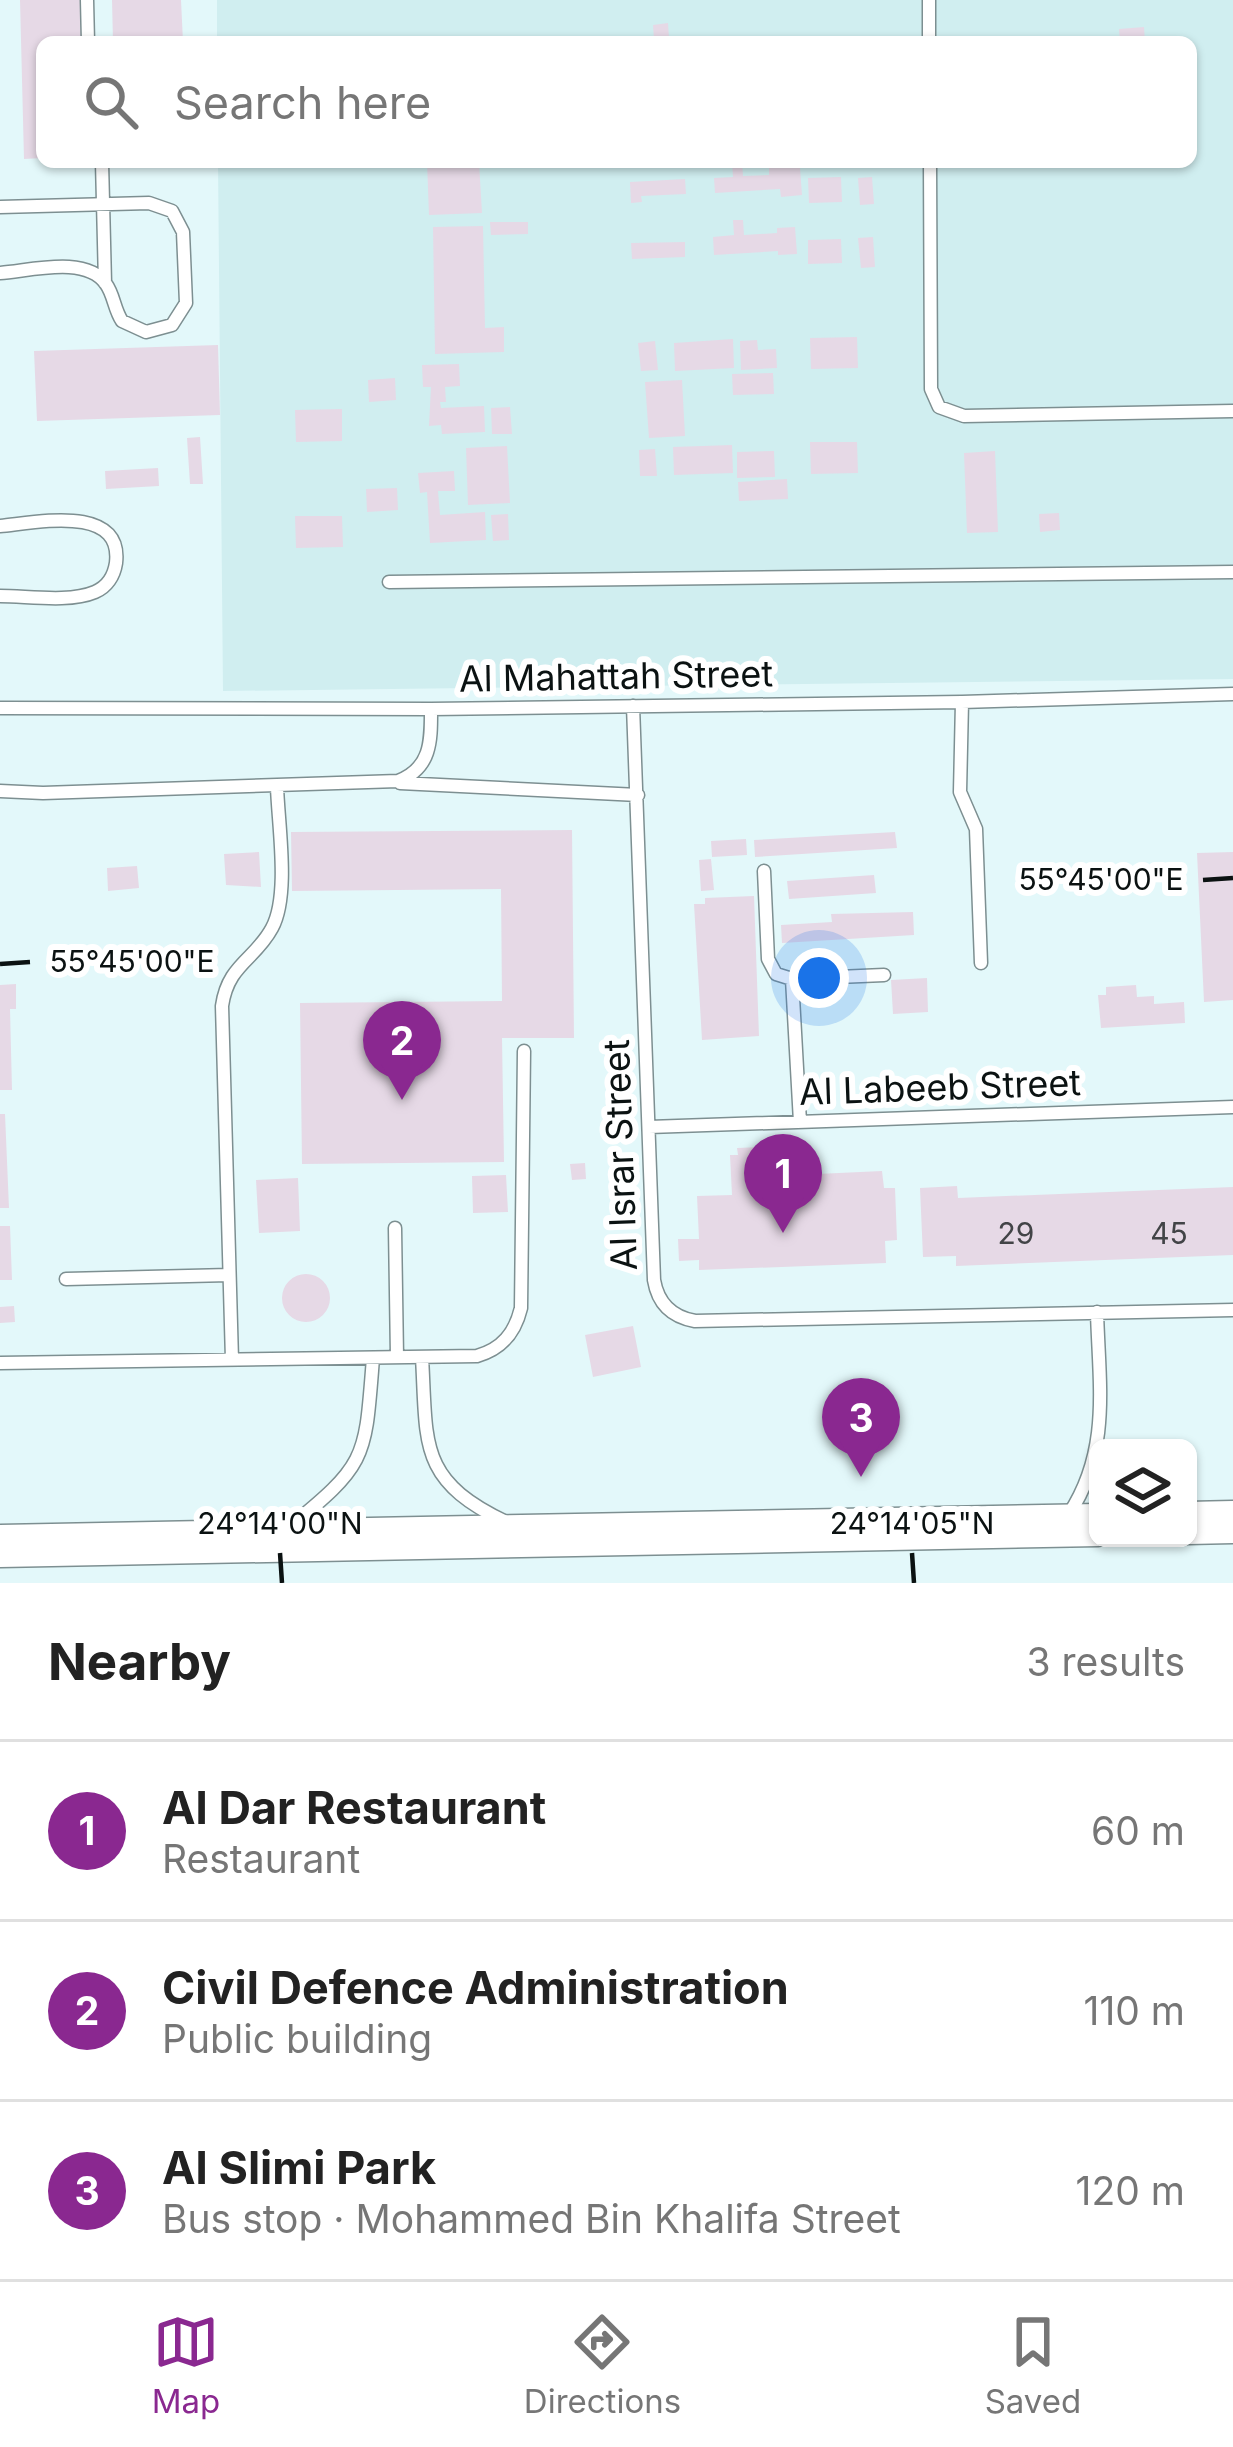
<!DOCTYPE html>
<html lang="en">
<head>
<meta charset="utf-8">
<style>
	body { margin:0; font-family:Inter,sans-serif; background:#f2f2f2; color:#222 }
	.controls { position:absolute; right:36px; bottom:36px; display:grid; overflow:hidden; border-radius:18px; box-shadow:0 3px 9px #0004 }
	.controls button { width:108px; height:108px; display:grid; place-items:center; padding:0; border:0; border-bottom:3px solid #e0e0e0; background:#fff; color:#222; font:60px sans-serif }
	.you { position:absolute; left:819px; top:978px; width:42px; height:42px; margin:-30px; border:9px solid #fff; border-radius:50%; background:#1a73e8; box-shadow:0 0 0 18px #1a73e833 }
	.badge { display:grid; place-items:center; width:78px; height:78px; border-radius:50%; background:#8a2890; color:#fff; font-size:39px; font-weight:700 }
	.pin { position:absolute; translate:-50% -99px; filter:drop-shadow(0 3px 6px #0008) }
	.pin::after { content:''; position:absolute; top:63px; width:42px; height:36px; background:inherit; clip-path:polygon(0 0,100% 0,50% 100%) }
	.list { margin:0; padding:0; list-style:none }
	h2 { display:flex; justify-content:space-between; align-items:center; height:156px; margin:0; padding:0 48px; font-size:51px }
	h2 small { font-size:39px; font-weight:400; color:#767676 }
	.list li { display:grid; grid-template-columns:78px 1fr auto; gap:36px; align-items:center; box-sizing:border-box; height:180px; padding:0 48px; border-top:3px solid #e0e0e0 }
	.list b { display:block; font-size:45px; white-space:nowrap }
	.list p { margin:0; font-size:39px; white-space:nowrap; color:#767676 }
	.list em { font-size:39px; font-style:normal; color:#767676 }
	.icon { flex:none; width:66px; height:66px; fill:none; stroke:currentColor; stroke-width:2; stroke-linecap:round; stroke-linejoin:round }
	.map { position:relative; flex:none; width:1233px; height:1583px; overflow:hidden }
	.search { position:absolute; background:#fff; box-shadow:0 3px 9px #0004; left:36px; right:36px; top:36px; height:132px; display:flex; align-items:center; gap:30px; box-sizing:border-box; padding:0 42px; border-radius:18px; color:#767676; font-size:45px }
	.sheet { height:696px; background:#fff }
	nav { display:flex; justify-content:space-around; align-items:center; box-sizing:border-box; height:168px; border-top:3px solid #e0e0e0; background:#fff; font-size:33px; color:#767676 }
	nav a { display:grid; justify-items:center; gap:6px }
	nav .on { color:#8a2890 }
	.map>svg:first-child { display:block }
	.built { fill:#d0eef0 }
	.building { fill:#e6d9e6 }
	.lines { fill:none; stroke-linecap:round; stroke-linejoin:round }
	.service-casing { stroke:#7d8f91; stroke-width:15 }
	.trunk-casing { stroke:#7d8f91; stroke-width:45 }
	.service { stroke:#fff; stroke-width:12 }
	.trunk { stroke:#fff; stroke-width:42 }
	.ticks { fill:none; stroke:#0b1212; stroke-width:4.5 }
	.labels { text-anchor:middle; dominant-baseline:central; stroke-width:12; stroke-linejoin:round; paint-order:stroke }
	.number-label { font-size:30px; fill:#424447 }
	.street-label { font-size:36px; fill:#0b1212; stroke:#fff }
	.ticks-label { font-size:30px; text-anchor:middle; fill:#0b1212; stroke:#fff; stroke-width:12; stroke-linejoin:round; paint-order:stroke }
</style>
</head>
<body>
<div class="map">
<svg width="1233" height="1583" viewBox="0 0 1233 1583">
	<rect width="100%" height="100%" fill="#e3f8fa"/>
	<path class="built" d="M217,0H1233V679L223,691L218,162H1191V42H217Z"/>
	<path class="building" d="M20,0H85L86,42H42V158L24,159Z
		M112,0H181L183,42H113Z
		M668,23L669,38L654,40L653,25Z
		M1144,27L1145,42H1120L1119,29Z
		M427,162H479L482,213L429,215Z
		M732,162H742L743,176L769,175V162H794L795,168H800L802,195L781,197L780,189L715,193L714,178L733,177Z
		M841,177L842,202L809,203L808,178Z
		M872,177L874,204L860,205L858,178Z
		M685,179L686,194L641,196L642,202L631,203L630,182Z
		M733,220H743L744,235L777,233V228L795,227L797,254L778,255V251L714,255L713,237L734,235Z
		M490,222H528V234L491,235Z
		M483,226L485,328L504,327V352L435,354L433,227Z
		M873,237L875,267L861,268L858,238Z
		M841,239L842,263L808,264V240Z
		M685,242V257L632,259L631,243Z
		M857,337L858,368L811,369L810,338Z
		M733,339L734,368L675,371L674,343Z
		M757,340L758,350L776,349L777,368L741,370L740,341Z
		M655,341L658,370L641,371L638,343Z
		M218,345L220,415L37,421L34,351Z
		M459,364L460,386L445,387L446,402H440L441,408L484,406L485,432L442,434L441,425L429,426L431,387H423L422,365Z
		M773,373L774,394L733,395L732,374Z
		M395,378L396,400L369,402L368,380Z
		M682,380L685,436L649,438L645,382Z
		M510,407L512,434H492L491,408Z
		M342,409V441L296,442L295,410Z
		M200,437L203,484H190L187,438Z
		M810,442H857L858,473L811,474Z
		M732,445L733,473L674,475L673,447Z
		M507,446L510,503L468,505L466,448Z
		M655,449L657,476H640L639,450Z
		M774,451L775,477L737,478V452Z
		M995,451L998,532L967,533L964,453Z
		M158,468L159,486L106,489L105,471Z
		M454,471L455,491H438L440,515L485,512L486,540L430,543L427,492L420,493L418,473Z
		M787,479L788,499L739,501L738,482Z
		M397,488L398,510L367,512L366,489Z
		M1059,513L1060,530L1040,532L1039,514Z
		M508,514L509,540L493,541L491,515Z
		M295,516H342L343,547L296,548Z
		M572,830L574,1038H502L504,1162L302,1164L300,1003L502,1001L501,889L292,891L291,832Z
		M895,832L897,848L755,857L754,840Z
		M746,839L747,855L712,857L711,841Z
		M259,852L261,887L226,885L224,854Z
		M1233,852V1000L1204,1002L1197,853Z
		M711,859L714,890L701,891L699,860Z
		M137,866L139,888L108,891L107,868Z
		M874,875L876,893L789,899L787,881Z
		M754,896L759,1036L702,1040L694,904H705V898Z
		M913,912L914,935L782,943L781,925L832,922L831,914Z
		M927,978L928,1012L893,1014L891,980Z
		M16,984V1009H10L12,1090H0V985Z
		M1136,985L1137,997L1154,996V1004L1184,1002L1185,1023L1101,1028L1098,995H1106V987Z
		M0,1114H5L9,1208H0Z
		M761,1147L762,1153H773L774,1176L882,1171L884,1188H895L897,1240L885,1241L886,1263L699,1270V1260L679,1261L678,1239H699L697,1196L732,1195L730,1155H738L737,1148Z
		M585,1163L586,1179L572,1180L570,1164Z
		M506,1175L508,1212L473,1213L472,1176Z
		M298,1178L300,1231L259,1233L256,1180Z
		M957,1186L958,1198L1233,1187V1255L956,1266V1256L923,1257L920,1188Z
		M0,1226H10L12,1280H0Z
		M282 1298a24 24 0 1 1 48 0a24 24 0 1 1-48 0Z
		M14,1306L15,1322L0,1323V1307Z
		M633,1326L641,1367L593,1377L585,1335Z"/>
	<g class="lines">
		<defs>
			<path id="service" d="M87,0L88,42
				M929,0V42
				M102,162L105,283
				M930,162L931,389L939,407L964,416L1233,411
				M0,207L149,203L172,211L183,232L186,303L172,325L146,332L122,321C114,309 114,295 106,284C86,255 30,271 0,273
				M0,526C34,523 123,503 116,563C114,576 107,587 95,592C69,603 28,596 0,596
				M389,582L1233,572
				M962,702L960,792L976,829L981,963
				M633,706L654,1280C658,1304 672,1317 695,1321L1233,1310
				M0,708L431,709L962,702L1233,694
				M400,783L638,795
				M0,791L43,793L398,781C432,768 431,740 431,709
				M764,871L768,959L776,974L792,979L884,975
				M792,979L800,1122
				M649,1127L1233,1107
				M395,1228L397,1357
				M66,1279L229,1275
				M422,1357C427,1445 418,1480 506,1522
				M232,1360L222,1006C228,964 255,960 272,928C290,895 278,824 277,786
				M0,1363L477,1356C502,1349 515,1333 521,1308L524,1051
				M1069,1514C1111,1450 1099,1385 1097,1312
				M288,1528C368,1463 365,1459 373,1358"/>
			<path id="trunk" d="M1188,1523L1233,1522
				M0,1546L1098,1525"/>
		</defs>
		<use href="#service" class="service-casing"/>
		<use href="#trunk" class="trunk-casing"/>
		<use href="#service" class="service"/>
		<use href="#trunk" class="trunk"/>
	</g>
	<path class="ticks" d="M1203,880L1233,878M0,964L30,962M280,1553L282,1583M912,1553L914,1583"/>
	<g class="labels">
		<g class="number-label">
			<text x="1016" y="1233">29</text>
			<text x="1169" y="1233">45</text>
		</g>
		<g class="street-label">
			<text transform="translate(616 676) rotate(-1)">Al Mahattah Street</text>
			<text transform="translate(940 1087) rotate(-2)">Al Labeeb Street</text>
			<text transform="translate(620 1155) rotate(-92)">Al Israr Street</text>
		</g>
	</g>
	<g class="ticks-label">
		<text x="1101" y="890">55°45'00"E</text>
		<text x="132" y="972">55°45'00"E</text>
		<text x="280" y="1534">24°14'00"N</text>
		<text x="912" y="1534">24°14'05"N</text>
	</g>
</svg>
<div class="controls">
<button><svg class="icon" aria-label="layers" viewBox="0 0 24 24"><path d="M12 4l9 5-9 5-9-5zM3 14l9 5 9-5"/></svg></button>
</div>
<div class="you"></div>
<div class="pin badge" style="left:783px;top:1233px">1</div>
<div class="pin badge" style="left:402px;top:1100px">2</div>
<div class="pin badge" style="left:861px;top:1477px">3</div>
<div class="search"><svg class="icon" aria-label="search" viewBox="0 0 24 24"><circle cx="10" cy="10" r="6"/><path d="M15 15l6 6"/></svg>Search here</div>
</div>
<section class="sheet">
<h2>Nearby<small>3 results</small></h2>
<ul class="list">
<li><span class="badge">1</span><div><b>Al Dar Restaurant</b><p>Restaurant</p></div><em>60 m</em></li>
<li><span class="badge">2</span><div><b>Civil Defence Administration</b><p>Public building</p></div><em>110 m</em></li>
<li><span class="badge">3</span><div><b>Al Slimi Park</b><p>Bus stop · Mohammed Bin Khalifa Street</p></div><em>120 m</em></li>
</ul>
</section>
<nav>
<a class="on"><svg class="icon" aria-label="map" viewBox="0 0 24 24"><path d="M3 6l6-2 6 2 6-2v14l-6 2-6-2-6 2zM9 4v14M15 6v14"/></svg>Map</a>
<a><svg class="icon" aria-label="directions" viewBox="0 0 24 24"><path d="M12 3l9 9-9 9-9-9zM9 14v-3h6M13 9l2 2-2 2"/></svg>Directions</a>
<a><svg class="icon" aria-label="saved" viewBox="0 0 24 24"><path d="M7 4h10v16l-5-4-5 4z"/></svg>Saved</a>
</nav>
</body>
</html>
